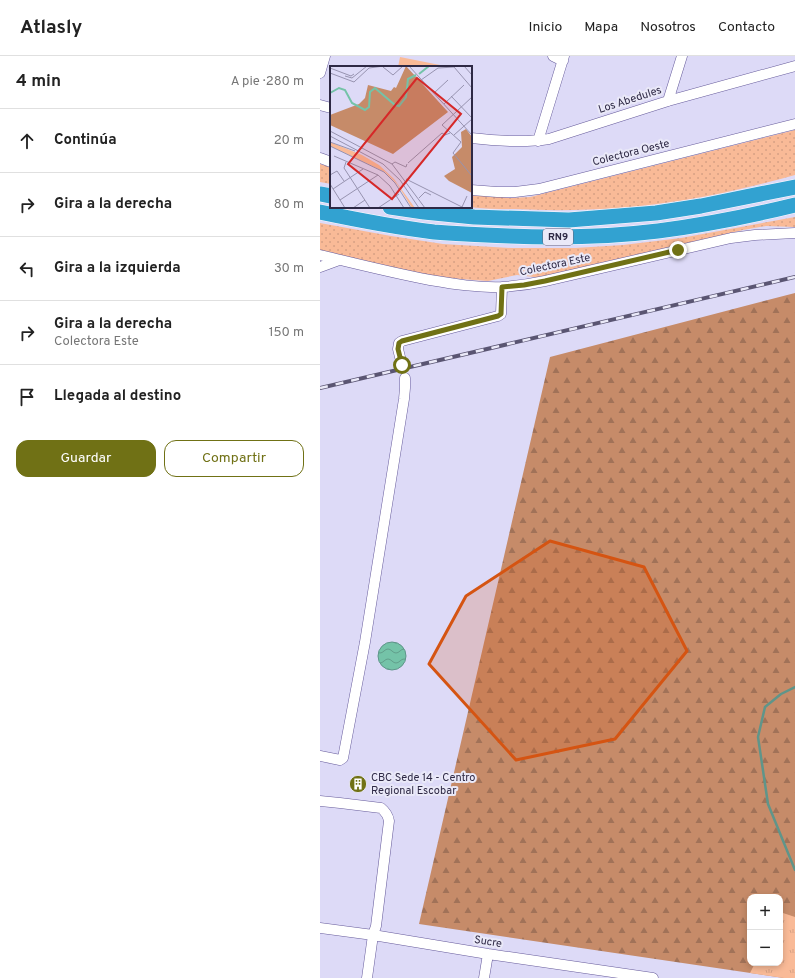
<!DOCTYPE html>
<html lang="es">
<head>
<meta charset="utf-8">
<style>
	body { margin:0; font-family:Overpass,sans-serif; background:#f6f6f6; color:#222 }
	.controls { position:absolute; right:12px; bottom:12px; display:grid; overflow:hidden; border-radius:8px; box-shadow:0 2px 6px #0003 }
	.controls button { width:36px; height:36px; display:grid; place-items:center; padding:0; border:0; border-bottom:1px solid #e0e0e0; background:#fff; color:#222; font:20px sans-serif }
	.stop { position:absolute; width:12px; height:12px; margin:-9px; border:3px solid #707115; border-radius:50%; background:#fff }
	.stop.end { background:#707115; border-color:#fff; box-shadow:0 1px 4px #0008 }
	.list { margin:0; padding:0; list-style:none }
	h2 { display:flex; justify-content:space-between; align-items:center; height:52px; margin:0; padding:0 16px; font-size:17px }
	h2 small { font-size:13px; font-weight:400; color:#767676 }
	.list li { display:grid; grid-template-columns:26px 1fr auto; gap:12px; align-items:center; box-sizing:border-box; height:64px; padding:0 16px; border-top:1px solid #e0e0e0 }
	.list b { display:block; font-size:15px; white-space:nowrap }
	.list p { margin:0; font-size:13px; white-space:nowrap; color:#767676 }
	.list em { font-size:13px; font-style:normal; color:#767676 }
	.actions { display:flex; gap:8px; padding:12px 16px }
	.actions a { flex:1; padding:9px 0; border:1px solid #707115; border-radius:12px; text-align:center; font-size:14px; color:#707115 }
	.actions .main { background:#707115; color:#fff }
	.icon { flex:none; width:22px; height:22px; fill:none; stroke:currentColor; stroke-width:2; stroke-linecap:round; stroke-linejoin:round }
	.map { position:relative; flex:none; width:475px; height:922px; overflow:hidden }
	header { display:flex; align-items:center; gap:24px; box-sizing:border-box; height:56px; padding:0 20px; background:#fff; border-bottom:1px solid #e0e0e0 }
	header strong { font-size:19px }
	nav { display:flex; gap:22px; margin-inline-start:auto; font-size:14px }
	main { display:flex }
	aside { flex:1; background:#fff }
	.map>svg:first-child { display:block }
	.grass { fill:url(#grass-dots) }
	.forest { fill:url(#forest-firs); fill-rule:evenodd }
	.park { fill:url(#park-tufts) }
	.pitch { fill:#f9ba97 }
	.water { fill:url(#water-waves); stroke:#5f958a }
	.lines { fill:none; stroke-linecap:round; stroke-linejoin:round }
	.stream { stroke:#5f958a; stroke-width:2.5 }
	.minor-casing { stroke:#665b9b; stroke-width:11 }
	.highway-casing { stroke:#fff; stroke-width:16 }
	.minor { stroke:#fff; stroke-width:10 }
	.highway { stroke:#32a2d1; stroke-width:15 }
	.rail-casing { stroke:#5a5572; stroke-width:4 }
	.rail { stroke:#eae9f8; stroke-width:2.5; stroke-dasharray:8; stroke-linecap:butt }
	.route { stroke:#707115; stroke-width:5 }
	.marked { fill:#d55412; fill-opacity:0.2; stroke:#d55412; stroke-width:3; stroke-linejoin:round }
	.labels { text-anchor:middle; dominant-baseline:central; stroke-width:4; stroke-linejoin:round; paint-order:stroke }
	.shield { fill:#eae9f8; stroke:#66637b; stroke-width:1 }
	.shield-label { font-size:10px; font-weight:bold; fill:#2e2945 }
	.street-label { font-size:11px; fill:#2e2945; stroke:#eae9f8 }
	.poi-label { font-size:11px; fill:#2e2945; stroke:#eae9f8; text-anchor:start }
	.inset-river { fill:none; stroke:#74c3a8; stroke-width:2 }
	.inset-road { fill:none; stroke:#9793b0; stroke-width:1 }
	.view { fill:#d62828; fill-opacity:0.15; stroke:#d62828; stroke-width:2 }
	.inset-edge { fill:none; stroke:#2e2945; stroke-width:2 }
</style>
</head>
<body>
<header>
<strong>Atlasly</strong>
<nav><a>Inicio</a><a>Mapa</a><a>Nosotros</a><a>Contacto</a></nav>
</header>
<main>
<aside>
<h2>4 min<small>A pie · 280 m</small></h2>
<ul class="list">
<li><svg class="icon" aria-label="ahead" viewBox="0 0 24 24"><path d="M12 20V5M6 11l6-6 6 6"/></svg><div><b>Continúa</b></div><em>20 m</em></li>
<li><svg class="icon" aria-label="right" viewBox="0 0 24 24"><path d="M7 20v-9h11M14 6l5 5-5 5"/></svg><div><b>Gira a la derecha</b></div><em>80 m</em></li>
<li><svg class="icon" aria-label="left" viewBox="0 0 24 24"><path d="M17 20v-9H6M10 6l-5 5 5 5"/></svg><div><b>Gira a la izquierda</b></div><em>30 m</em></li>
<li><svg class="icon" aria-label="right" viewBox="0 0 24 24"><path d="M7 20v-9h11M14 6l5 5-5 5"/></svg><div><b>Gira a la derecha</b><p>Colectora Este</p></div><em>150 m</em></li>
<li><svg class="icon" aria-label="arrive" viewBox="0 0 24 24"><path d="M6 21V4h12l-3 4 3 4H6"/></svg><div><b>Llegada al destino</b></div></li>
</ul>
<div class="actions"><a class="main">Guardar</a><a>Compartir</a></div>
</aside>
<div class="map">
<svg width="475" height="922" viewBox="0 0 475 922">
	<defs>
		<pattern id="grass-dots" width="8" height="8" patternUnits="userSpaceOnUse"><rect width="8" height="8" fill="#f9ba97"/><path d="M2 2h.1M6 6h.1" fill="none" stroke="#d6a084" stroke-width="1.8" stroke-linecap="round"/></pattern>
		<pattern id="forest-firs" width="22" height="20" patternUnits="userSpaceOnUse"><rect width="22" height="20" fill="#c68b69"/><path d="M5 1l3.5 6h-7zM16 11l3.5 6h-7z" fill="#a17258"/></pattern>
		<pattern id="park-tufts" width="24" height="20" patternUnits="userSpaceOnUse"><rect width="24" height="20" fill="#f9ba97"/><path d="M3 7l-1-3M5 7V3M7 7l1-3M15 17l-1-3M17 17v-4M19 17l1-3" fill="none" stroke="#d6a084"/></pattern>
		<pattern id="water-waves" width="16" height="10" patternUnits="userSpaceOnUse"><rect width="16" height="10" fill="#74c3a8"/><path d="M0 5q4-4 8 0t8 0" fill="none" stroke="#609e8b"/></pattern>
	</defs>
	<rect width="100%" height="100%" fill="#dddaf7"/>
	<path class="grass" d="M475,74V119C439,129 402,138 365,144C309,153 251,156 195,153C179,153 164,153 149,151H151V138L189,142L210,141Z
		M0,108L11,111V128L0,126Z
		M475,161V171L446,170L423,174L223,222L197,219L168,225L153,224L117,221L91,217L0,194V167L71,180L123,188L191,192H255L303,189L361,182Z"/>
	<path class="forest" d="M475,237V922H464L99,868L230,301ZM430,841H460V907H430Z"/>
	<path class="park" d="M463,857L475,861V922H464L430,917L435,907H460V862Z"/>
	<path class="pitch" d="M80,1L125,10V11H78Z"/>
	<path class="water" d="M58 600a14 14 0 1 1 28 0a14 14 0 1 1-28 0Z"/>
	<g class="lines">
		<path class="stream" d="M475,631L461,638L445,651L438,681L448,748L475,814"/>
		<defs>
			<path id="minor" d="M233,0L243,5
				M0,17L5,0
				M348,45L362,0
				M0,49L11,52
				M151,82C177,85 203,87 229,83L348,45L475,10
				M218,85L244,0
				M0,102L11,106
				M151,134L177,136H195L219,133L475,68
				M0,199C37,208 73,217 110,224C134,228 158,232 183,231C197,230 211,228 225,225L411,182L435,179L475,177
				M0,211L19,204
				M82,309L78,293L79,287L82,285L178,260L181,258L182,231
				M0,700L20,704L23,702L45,586L84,343L85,332V322
				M0,745L20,747L61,752C66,756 68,759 69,765L56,870L53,879L47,922
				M0,872L53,879L168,898L333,922
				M164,922L168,898"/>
			<path id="highway" d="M0,138L11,140
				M70,151L104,156L154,161L249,164L336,157L381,150L475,131
				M0,156C38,164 75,171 114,176C139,178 164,179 189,180C239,182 289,181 338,175C384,169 430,160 475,149"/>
		</defs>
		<use href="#minor" class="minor-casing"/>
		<use href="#highway" class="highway-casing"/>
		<use href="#minor" class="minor"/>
		<use href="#highway" class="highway"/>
		<defs>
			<path id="rail" d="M0,332L475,221"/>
		</defs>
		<use href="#rail" class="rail-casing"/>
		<use href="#rail" class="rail"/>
	</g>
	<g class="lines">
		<path class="route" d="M82,309L78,293L79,287L82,285L178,260L181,258L182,231L204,229L225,225L358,194"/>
	</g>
	<path class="marked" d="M230,485L324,511L367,595L295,683L196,704L109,608L146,540Z"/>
	<defs>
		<symbol id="building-disc" viewBox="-11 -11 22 22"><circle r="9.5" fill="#707115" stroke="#eae9f8"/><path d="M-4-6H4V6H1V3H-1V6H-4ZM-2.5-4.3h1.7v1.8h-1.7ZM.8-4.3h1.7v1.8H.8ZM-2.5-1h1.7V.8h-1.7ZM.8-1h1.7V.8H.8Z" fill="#fff"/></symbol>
	</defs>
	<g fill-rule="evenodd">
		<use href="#building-disc" x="28" y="718" width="20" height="20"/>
	</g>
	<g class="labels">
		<rect class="shield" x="223" y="173" width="30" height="16" rx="3"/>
		<g class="shield-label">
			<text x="238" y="181">RN9</text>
		</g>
		<g class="street-label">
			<text transform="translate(310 44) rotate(-18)">Los Abedules</text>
			<text transform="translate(311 97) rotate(-14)">Colectora Oeste</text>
			<text transform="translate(235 209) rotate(-12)">Colectora Este</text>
			<text transform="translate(168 886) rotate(9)">Sucre</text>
		</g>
		<g class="poi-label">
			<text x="51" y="722">CBC Sede 14 - Centro<tspan x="51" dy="13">Regional Escobar</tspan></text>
		</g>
	</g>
	<g transform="translate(10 10)">
		<rect width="142" height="142" fill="#dddaf7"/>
		<path d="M0,76L32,89L49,99L64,113L85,142H82L67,118L55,106L0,80Z" fill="#f9ba97"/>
		<path d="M76,0L118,46L63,88L0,59V49L29,38L35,32L38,19L61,25L64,21L66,22ZM136,63L142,71V127L119,115L114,110L125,103L122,91L132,81L131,66Z" fill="#c68b69"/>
		<path class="inset-river" d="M89,8L99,0M0,27L9,22L15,24L22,37L35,44L39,41L40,26L45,22L65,39L69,40L76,31L78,13L86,9"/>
		<path class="inset-road" d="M79,0L142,69M134,0L142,9M53,1L63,9L73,0M124,1L142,22M0,2L21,10L24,8M0,7L24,16L39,2L54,0M15,10L22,12L37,0M91,14L108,2L124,1M104,27L118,14M121,30L142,52M142,31L112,59L131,76L123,87L142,110M114,38L134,19M0,65L62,98L95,142M124,69L142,53M0,70L53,98L70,114L89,142M0,76L25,85M0,80L54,106L65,117L81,142M4,90L48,109L60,120L74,142M16,96L14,102L40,142M78,97L112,67L115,69L120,67M62,98L65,96L76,101L77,98M0,109L7,105L14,115M76,113L134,142M0,118L15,142M3,123L33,103M89,132L95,126L101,129M10,134L48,109M132,141L137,130M23,142L35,134M48,142L69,128"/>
		<path class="view" d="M87,12L131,48L62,133L18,98Z"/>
		<rect width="142" height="142" class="inset-edge"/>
	</g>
</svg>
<div class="controls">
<button>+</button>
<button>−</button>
</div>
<div class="stop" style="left:82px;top:309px"></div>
<div class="stop end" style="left:358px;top:194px"></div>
</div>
</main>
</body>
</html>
